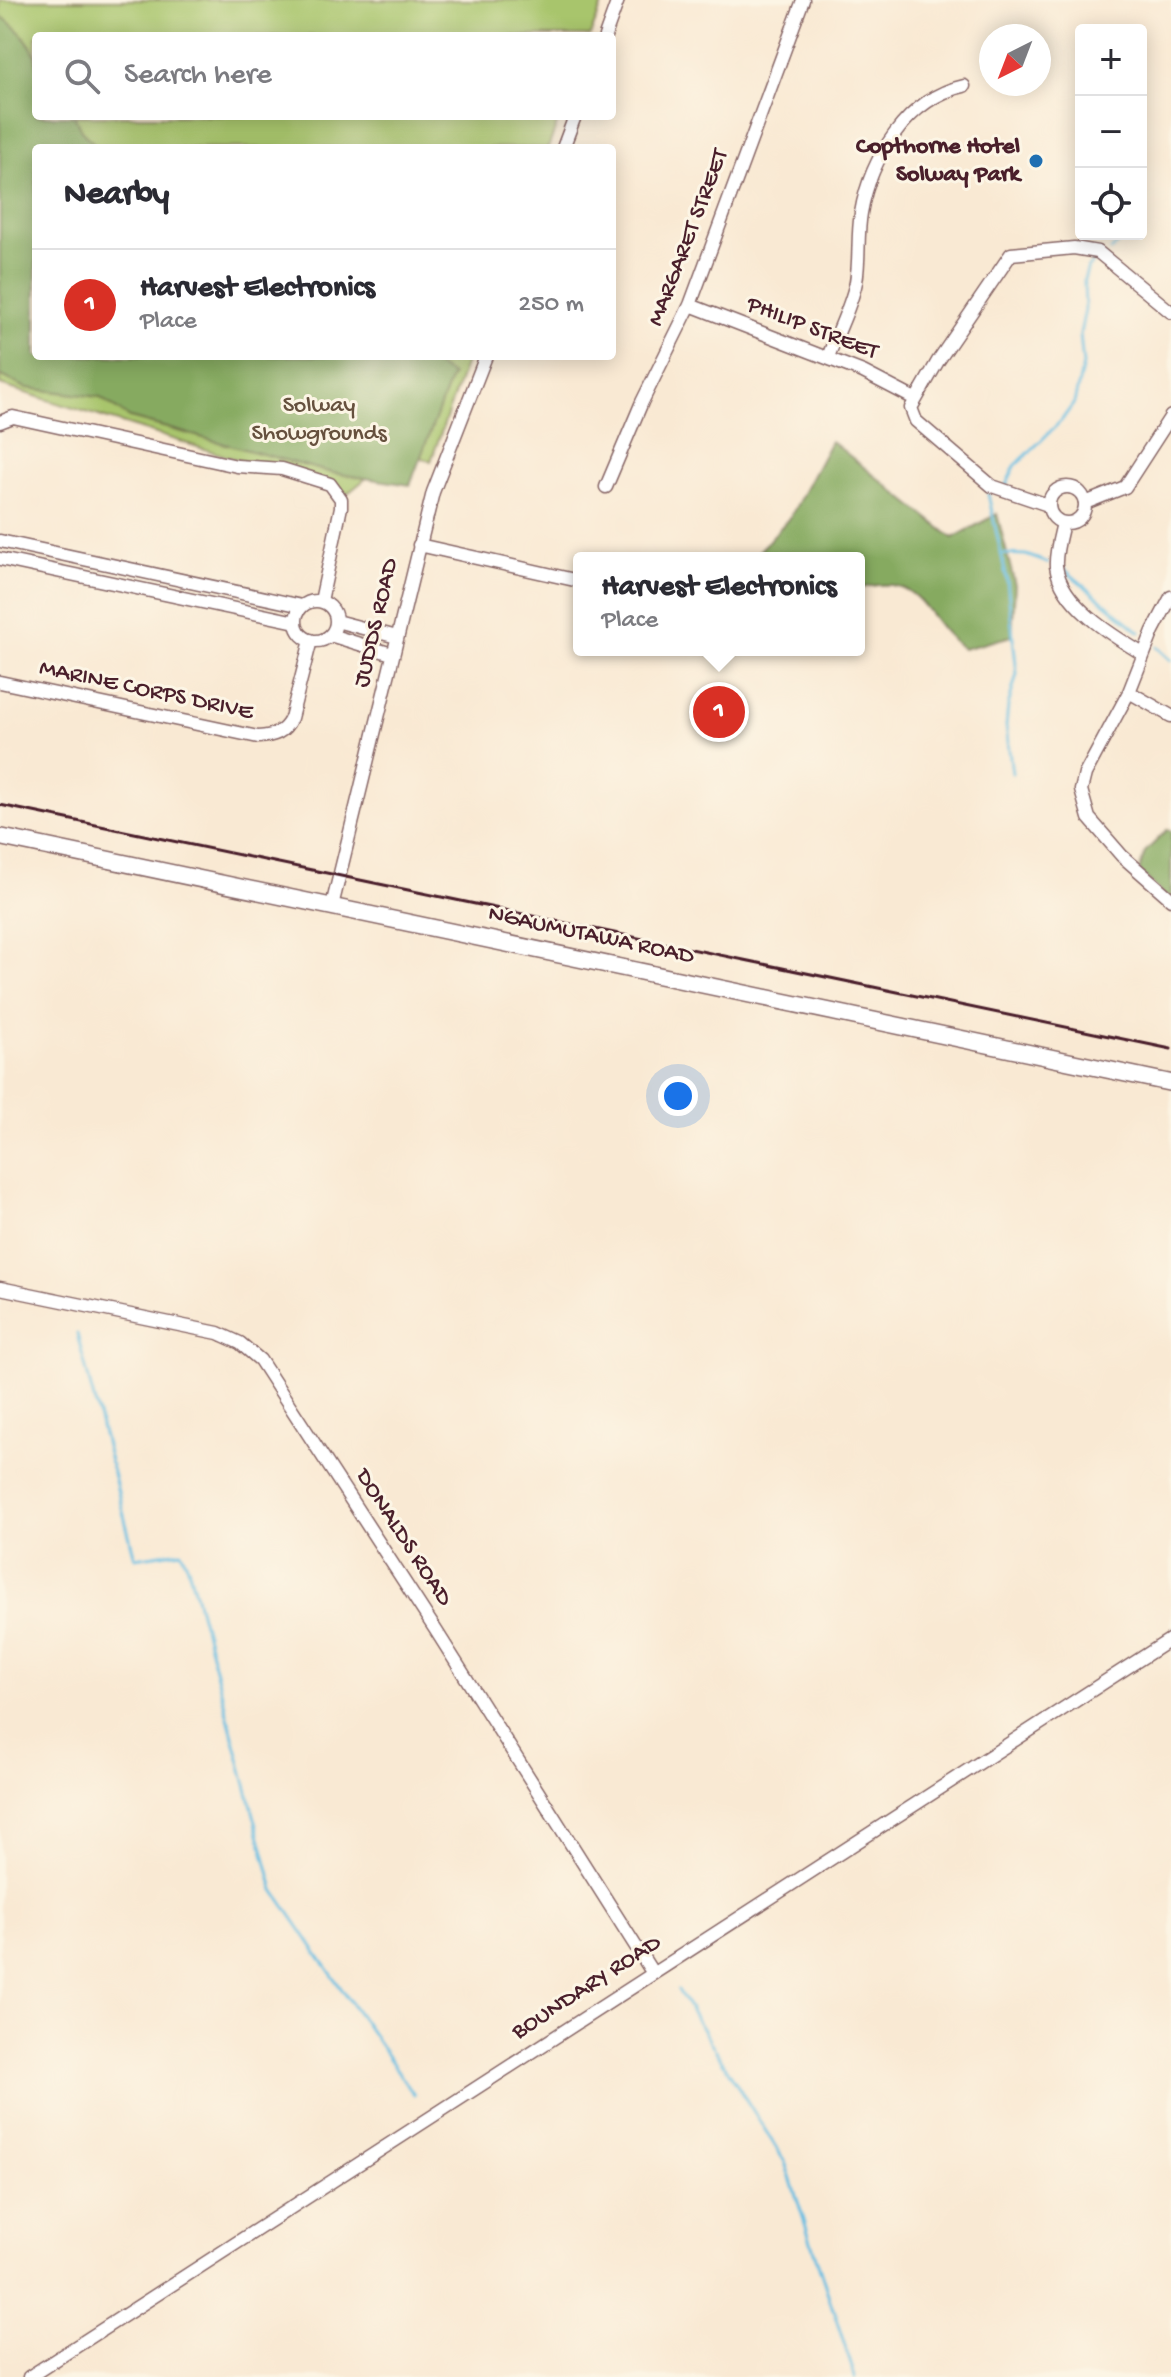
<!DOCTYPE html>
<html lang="en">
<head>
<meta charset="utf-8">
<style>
	body { margin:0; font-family:"Gochi Hand",sans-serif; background:#f2f2f3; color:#2b2b33 }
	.controls { position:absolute; right:24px; top:24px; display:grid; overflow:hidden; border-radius:8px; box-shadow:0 4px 20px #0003 }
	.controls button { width:72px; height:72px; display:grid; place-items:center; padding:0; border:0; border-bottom:2px solid #e1e1e2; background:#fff; color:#2b2b33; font:40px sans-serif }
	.compass { position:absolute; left:979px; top:24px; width:72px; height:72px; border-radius:50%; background:#fff; box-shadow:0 4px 20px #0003; rotate:222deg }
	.you { position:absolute; left:678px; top:1096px; width:28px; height:28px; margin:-20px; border:6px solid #fff; border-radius:50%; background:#1a73e8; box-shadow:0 0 0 12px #1a73e833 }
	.badge { display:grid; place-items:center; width:52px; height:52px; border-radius:50%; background:#d93025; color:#fff; font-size:26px; font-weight:700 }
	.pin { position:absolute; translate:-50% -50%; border:4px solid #fff; box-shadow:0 2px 8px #0006 }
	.popup { position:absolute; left:573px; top:552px; width:292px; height:104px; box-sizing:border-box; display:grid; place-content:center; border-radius:8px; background:#fff; filter:drop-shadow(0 2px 6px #0005); font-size:26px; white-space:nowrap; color:#7c7c81 }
	.popup b { font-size:30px; color:#2b2b33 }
	.popup::after { content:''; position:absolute; left:50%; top:100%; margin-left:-16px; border:16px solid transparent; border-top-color:#fff }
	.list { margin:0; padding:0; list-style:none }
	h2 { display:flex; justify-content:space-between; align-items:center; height:104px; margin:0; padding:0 32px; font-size:34px }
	h2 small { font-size:26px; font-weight:400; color:#7c7c81 }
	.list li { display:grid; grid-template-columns:52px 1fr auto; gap:24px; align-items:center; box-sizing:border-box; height:112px; padding:0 32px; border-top:2px solid #e1e1e2 }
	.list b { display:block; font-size:30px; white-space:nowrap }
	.list p { margin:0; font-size:26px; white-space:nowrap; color:#7c7c81 }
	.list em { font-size:26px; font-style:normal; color:#7c7c81 }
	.icon { flex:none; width:44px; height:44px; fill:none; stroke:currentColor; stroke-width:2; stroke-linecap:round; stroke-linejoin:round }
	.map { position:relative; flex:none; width:1171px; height:2377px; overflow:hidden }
	.search { position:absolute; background:#fff; box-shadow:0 4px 20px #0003; left:32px; top:32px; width:584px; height:88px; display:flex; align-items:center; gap:20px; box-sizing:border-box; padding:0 28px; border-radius:8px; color:#7c7c81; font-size:30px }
	.panel { position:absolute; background:#fff; box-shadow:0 4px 20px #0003; left:32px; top:144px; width:584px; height:216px; border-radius:8px }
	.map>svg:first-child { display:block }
	.green { fill:#a8c56c; stroke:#79724c; stroke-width:2 }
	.forest { fill:#86aa60; stroke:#686446; stroke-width:2 }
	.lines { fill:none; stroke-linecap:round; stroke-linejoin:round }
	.stream { stroke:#65bde2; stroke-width:3 }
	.minor-casing { stroke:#876666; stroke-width:15 }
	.major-casing { stroke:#876666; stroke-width:19 }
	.minor { stroke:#fff; stroke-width:12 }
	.major { stroke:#fff; stroke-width:16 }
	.rail { stroke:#4a1f2b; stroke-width:3 }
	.poi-dot { fill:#1f6fb2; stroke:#fcf5e5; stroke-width:3 }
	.labels { text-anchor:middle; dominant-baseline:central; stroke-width:6; stroke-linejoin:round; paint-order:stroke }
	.poi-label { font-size:24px; font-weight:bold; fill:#4a1f2b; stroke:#fcf5e5; text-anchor:end }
	.street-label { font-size:24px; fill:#4a1f2b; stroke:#fcf5e5 }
	.park-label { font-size:24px; fill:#66513e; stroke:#fcf5e5 }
</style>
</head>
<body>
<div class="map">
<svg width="1171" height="2377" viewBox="0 0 1171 2377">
	<rect width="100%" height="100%" fill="#fcf5e5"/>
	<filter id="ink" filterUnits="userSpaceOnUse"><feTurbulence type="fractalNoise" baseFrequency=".0125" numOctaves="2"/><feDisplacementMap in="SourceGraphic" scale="16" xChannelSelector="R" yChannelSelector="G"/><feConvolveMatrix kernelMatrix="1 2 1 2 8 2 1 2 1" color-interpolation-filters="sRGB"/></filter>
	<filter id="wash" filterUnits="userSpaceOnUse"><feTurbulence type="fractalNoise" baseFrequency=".006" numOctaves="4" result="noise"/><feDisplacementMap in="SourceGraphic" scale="32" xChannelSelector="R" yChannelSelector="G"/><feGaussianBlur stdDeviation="1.8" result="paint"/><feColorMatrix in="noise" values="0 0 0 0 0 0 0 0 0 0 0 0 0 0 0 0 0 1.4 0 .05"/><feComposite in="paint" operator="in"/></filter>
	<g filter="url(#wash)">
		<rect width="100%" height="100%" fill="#f9e9d3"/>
		<path class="green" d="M0,0H604L590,36H36V116H560L548,148H36V356H468L431,461L380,444L369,476L347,494L0,385Z"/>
		<path class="forest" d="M0,15C47,51 36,61 36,116H74L83,133L99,148H36V356H419L452,375L410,485L332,473L130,418L99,397L26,388L0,375Z
			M831,441L953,538L997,514L1015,585L1012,636L963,649C922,619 923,570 859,589V558H753L791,516Z
			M1168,829L1171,831V902L1139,871L1145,852Z"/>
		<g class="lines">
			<path class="stream" d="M1111,251L1125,234
				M1006,485L1015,466L1061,421L1074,403L1083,365L1080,334L1085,309L1084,280L1088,267L1097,259
				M988,494L1007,580L1017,674L1008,706L1006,726L1012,773
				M1001,554L1026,555L1048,563
				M1064,569L1140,632
				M1157,647L1171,660
				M77,1334L135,1558L181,1551L188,1567L274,1890L414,2095
				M678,1990L785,2162L855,2377"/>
		</g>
	</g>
	<g filter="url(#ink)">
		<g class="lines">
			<defs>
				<path id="minor" d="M605,36L618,0
					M563,148L575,116
					M690,305L863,372L915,399
					M828,357C837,333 851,307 856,282C860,259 857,236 861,213C870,160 907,98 964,86
					M0,422L13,417L237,466L282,469L330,484L341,499V507L321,601
					M1049 505a18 18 0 1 1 36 0a18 18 0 1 1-36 0Z
					M606,487L642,402L690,305L803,0
					M1085,503L1125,487L1171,416
					M1048,505L992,486L916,421L911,408L938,361L1011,254L1074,248L1098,252L1171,312
					M1063,523C1060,536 1055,553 1056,566C1061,605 1113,636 1143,654
					M0,541L302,606
					M419,545L579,581
					M0,559L296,622
					M1171,597L1153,631L1129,692L1085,774L1081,790L1089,818L1122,856L1171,899
					M296 621a20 20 0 1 1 40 0a20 20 0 1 1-40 0Z
					M336,621L397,637
					M330,635L392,654
					M0,682L258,737C274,736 284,733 291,718L311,640
					M1129,692L1171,716
					M332,906L433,492L486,356
					M0,1288L218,1333L240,1343L260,1360L435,1629L652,1972
					M29,2377L1171,1639"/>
				<path id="major" d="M0,837L1171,1083"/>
			</defs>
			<use href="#minor" class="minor-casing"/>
			<use href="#major" class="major-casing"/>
			<use href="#minor" class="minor"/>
			<use href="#major" class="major"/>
			<path class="rail" d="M0,805L1171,1049"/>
		</g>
	</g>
	<circle class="poi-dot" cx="1036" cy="161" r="8"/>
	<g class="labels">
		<g class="poi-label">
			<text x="1020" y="147">Copthorne Hotel<tspan x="1020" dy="28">Solway Park</tspan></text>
		</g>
		<g class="street-label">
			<text transform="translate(689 238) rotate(-69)">MARGARET STREET</text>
			<text transform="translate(812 329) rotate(21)">PHILIP STREET</text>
			<text transform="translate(377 623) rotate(-77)">JUDDS ROAD</text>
			<text transform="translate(146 691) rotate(12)">MARINE CORPS DRIVE</text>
			<text transform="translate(591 936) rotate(12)">NGAUMUTAWA ROAD</text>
			<text transform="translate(403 1538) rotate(57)">DONALDS ROAD</text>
			<text transform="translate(587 1988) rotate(-33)">BOUNDARY ROAD</text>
		</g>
		<g class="park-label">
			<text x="319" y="406">Solway<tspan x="319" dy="28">Showgrounds</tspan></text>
		</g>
	</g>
</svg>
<div class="controls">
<button>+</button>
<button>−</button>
<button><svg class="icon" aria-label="locate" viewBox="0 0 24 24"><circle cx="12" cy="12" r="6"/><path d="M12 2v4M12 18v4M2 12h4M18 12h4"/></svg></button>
</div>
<svg class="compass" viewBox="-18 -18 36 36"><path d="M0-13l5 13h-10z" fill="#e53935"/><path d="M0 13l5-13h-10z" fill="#7c7c81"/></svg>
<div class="you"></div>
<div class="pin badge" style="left:719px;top:712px">1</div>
<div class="popup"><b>Harvest Electronics</b>Place</div>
<div class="search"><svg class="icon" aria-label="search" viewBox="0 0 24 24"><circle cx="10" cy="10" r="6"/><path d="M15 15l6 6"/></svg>Search here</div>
<section class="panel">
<h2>Nearby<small></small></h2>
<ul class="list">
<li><span class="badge">1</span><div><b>Harvest Electronics</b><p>Place</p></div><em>250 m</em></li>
</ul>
</section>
</div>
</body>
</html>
